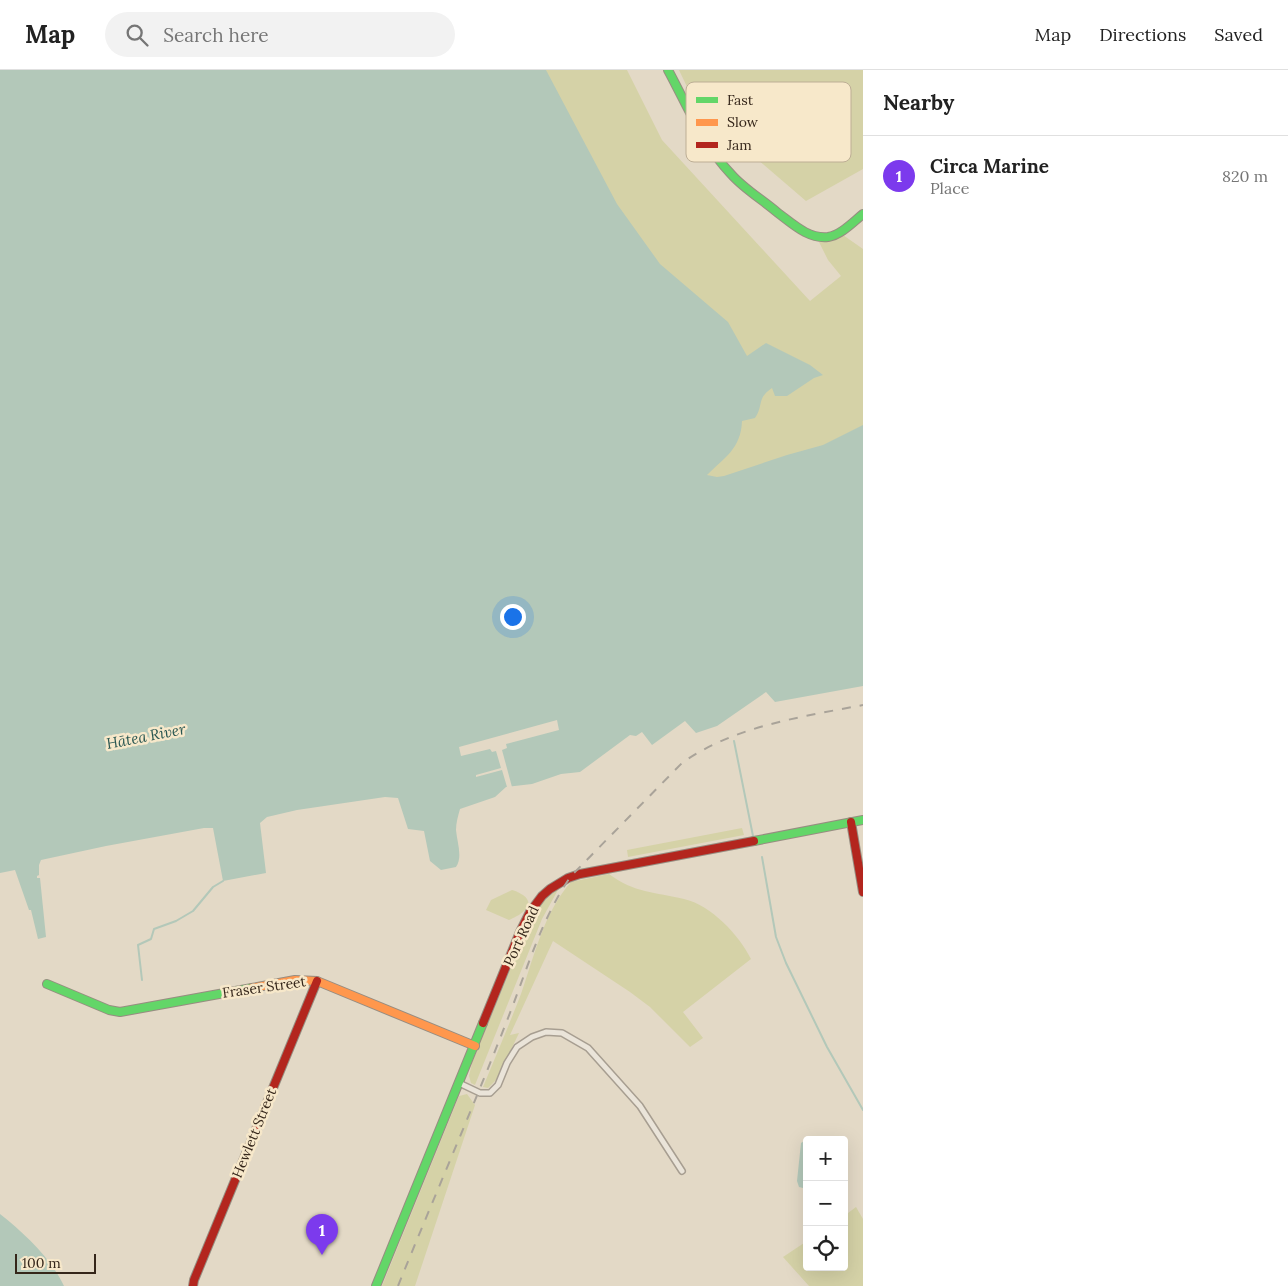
<!DOCTYPE html>
<html lang="en">
<head>
<meta charset="utf-8">
<style>
	body { margin:0; font-family:Lora,serif; background:#f2f2f2; color:#222 }
	.controls { position:absolute; right:15px; bottom:15px; display:grid; overflow:hidden; border-radius:5px; box-shadow:0 5px 20px #0002 }
	.controls button { width:45px; height:45px; display:grid; place-items:center; padding:0; border:0; border-bottom:1px solid #e0e0e0; background:#fff; color:#222; font:25px sans-serif }
	.scale { position:absolute; left:15px; bottom:12px; width:81px; box-sizing:border-box; padding-left:5px; border:2px solid #35261a; border-top:0; font-size:14px; line-height:18px; white-space:nowrap; color:#35261a; -webkit-text-stroke:4px #f7e8ca; paint-order:stroke }
	.you { position:absolute; left:512px; top:546px; width:18px; height:18px; margin:-12px; border:4px solid #fff; border-radius:50%; background:#1a73e8; box-shadow:0 0 0 8px #1a73e833 }
	.badge { display:grid; place-items:center; width:32px; height:32px; border-radius:50%; background:#7c3aed; color:#fff; font-size:16px; font-weight:700 }
	.pin { position:absolute; translate:-50% -41px; filter:drop-shadow(0 1px 2px #0008) }
	.pin::after { content:''; position:absolute; top:26px; width:18px; height:15px; background:inherit; clip-path:polygon(0 0,100% 0,50% 100%) }
	.list { margin:0; padding:0; list-style:none }
	h2 { display:flex; justify-content:space-between; align-items:center; height:65px; margin:0; padding:0 20px; font-size:21px }
	h2 small { font-size:16px; font-weight:400; color:#767676 }
	.list li { display:grid; grid-template-columns:32px 1fr auto; gap:15px; align-items:center; box-sizing:border-box; height:80px; padding:0 20px; border-top:1px solid #e0e0e0 }
	.list b { display:block; font-size:19px; white-space:nowrap }
	.list p { margin:0; font-size:16px; white-space:nowrap; color:#767676 }
	.list em { font-size:16px; font-style:normal; color:#767676 }
	.icon { flex:none; width:28px; height:28px; fill:none; stroke:currentColor; stroke-width:2; stroke-linecap:round; stroke-linejoin:round }
	.map { position:relative; flex:none; width:863px; height:1216px; overflow:hidden }
	header { display:flex; align-items:center; gap:30px; box-sizing:border-box; height:70px; padding:0 25px; background:#fff; border-bottom:1px solid #e0e0e0 }
	header strong { font-size:24px }
	nav { display:flex; gap:28px; margin-inline-start:auto; font-size:18px }
	.search { width:350px; height:45px; background:#f2f2f2; display:flex; align-items:center; gap:12px; box-sizing:border-box; padding:0 18px; border-radius:28px; color:#767676; font-size:19px }
	main { display:flex }
	aside { flex:1; background:#fff }
	.map>svg:first-child { display:block }
	.green { fill:#d5d2a7 }
	.water { fill:#b3c8b9 }
	.pier { fill:#e3d9c6 }
	.lines { fill:none; stroke-linecap:round; stroke-linejoin:round }
	.stream { stroke:#b3c8b9; stroke-width:2 }
	.street-casing { stroke:#a79e91; stroke-width:8 }
	.fast-casing { stroke:#978d81; stroke-width:10 }
	.slow-casing { stroke:#978d81; stroke-width:10 }
	.jam-casing { stroke:#978d81; stroke-width:10 }
	.street { stroke:#eae4d9; stroke-width:5 }
	.fast { stroke:#63d668; stroke-width:8 }
	.slow { stroke:#ff974d; stroke-width:8 }
	.jam { stroke:#b3261e; stroke-width:8 }
	.rail { stroke:#a9a399; stroke-width:2; stroke-dasharray:9 9; stroke-linecap:butt }
	.labels { text-anchor:middle; dominant-baseline:central; stroke-width:5; stroke-linejoin:round; paint-order:stroke }
	.street-label { font-size:14px; fill:#35261a; stroke:#f7e8ca }
	.water-label { font-size:15px; font-style:italic; fill:#285651; stroke:#f7e8ca }
	.key { fill:#f7e8ca; stroke:#bdae95; stroke-width:1 }
	.key-label { font-size:14px; fill:#35261a }
</style>
</head>
<body>
<header>
<strong>Map</strong>
<div class="search"><svg class="icon" aria-label="search" viewBox="0 0 24 24"><circle cx="10" cy="10" r="6"/><path d="M15 15l6 6"/></svg>Search here</div>
<nav><a>Map</a><a>Directions</a><a>Saved</a></nav>
</header>
<main>
<div class="map">
<svg width="863" height="1216" viewBox="0 0 863 1216">
	<rect width="100%" height="100%" fill="#e3d9c6"/>
	<path class="green" d="M532,0H627L662,70L810,231L841,206L828,190L819,172L843,165L863,179V429L801,451L707,405Z
		M679,0H863V99L806,131L722,59L711,67Z
		M742,758L744,765L628,787L627,780Z
		M609,804C634,823 655,822 684,829C711,835 739,865 751,889L683,942L703,968L690,977L650,937L630,922L553,871L510,965L519,963L497,1009L488,1018L483,1017C496,986 509,955 521,924C534,887 544,842 571,812Z
		M559,818L542,849L475,1015L471,1013L469,1006L472,993L530,851L536,838Z
		M512,820C517,821 519,823 523,825C538,836 518,846 509,850L486,840L491,830Z
		M467,1024L475,1035L415,1216H382L459,1026Z
		M856,1137L863,1149V1216H809L783,1187L807,1171V1197H844V1146Z"/>
	<path class="water" d="M0,0H546L617,134L660,194L728,252L747,286L766,273L810,295L823,305L814,308L787,326H775L772,318C756,329 764,335 755,348L742,351C741,379 724,388 707,405L717,407L724,406L787,385L823,375L863,355V616L775,632L766,622L717,656L696,663L685,651L652,675L642,662L636,666L630,665L580,702L561,704L532,714L506,717L495,727L460,739C458,746 456,753 456,760C457,772 463,787 456,797L441,800L430,791L424,761L408,759L398,728L385,727L297,740L267,747L260,753L266,803L223,811L213,758H204L106,776L41,790L39,795V805L37,806V808H40L46,867L38,869L31,840H29L15,800L0,803Z
		M804,1071H807V1119L799,1117L797,1111L801,1073Z
		M0,1144C24,1163 51,1188 64,1216H0Z"/>
	<path class="pier" d="M557,650L559,660L506,674L507,678L502,680L512,717H507L502,700L476,707V705L501,698L496,681L492,682L490,679L461,686L459,677Z"/>
	<g class="lines">
		<path class="stream" d="M734,671L753,766
			M762,787L776,867L786,893L827,977L863,1040
			M142,910L138,875L151,869L154,859L176,851L193,841L213,817L223,811"/>
		<defs>
			<path id="street" d="M459,1013L480,1023H490L498,1015L507,993L517,977L532,967L546,962L562,963L588,978L640,1036L682,1101"/>
			<path id="fast" d="M668,0C687,35 703,75 731,104C744,119 763,130 778,143C793,154 808,169 828,167C841,165 853,152 863,144
				M754,771L863,750
				M47,914L109,940L120,942L252,918
				M376,1216L483,953"/>
			<path id="slow" d="M252,918L295,910L317,911L475,976"/>
			<path id="jam" d="M851,752L863,822
				M483,953L520,862L530,842L542,826L550,819L568,808L580,804L754,771
				M193,1216L194,1210L317,911"/>
		</defs>
		<use href="#street" class="street-casing"/>
		<use href="#fast" class="fast-casing"/>
		<use href="#slow" class="slow-casing"/>
		<use href="#jam" class="jam-casing"/>
		<use href="#street" class="street"/>
		<use href="#fast" class="fast"/>
		<use href="#slow" class="slow"/>
		<use href="#jam" class="jam"/>
		<path class="rail" d="M398,1216C434,1127 473,1038 508,948C527,900 541,849 571,806L682,693C734,656 801,647 863,635"/>
	</g>
	<g class="labels">
		<g class="street-label">
			<text transform="translate(521 866) rotate(-65)">Port Road</text>
			<text transform="translate(264 917) rotate(-8)">Fraser Street</text>
			<text transform="translate(254 1063) rotate(-68)">Hewlett Street</text>
		</g>
		<g class="water-label">
			<text transform="translate(146 666) rotate(-11)">Hātea River</text>
		</g>
	</g>
	<rect x="686" y="12" width="165" height="80" rx="8" class="key"/>
	<rect x="696" y="27" width="22" height="6" fill="#63d668"/>
	<rect x="696" y="49" width="22" height="7" fill="#ff974d"/>
	<rect x="696" y="72" width="22" height="6" fill="#b3261e"/>
	<g class="key-label">
		<text x="727" y="35">Fast</text>
		<text x="727" y="57">Slow</text>
		<text x="727" y="80">Jam</text>
	</g>
</svg>
<div class="controls">
<button>+</button>
<button>−</button>
<button><svg class="icon" aria-label="locate" viewBox="0 0 24 24"><circle cx="12" cy="12" r="6"/><path d="M12 2v4M12 18v4M2 12h4M18 12h4"/></svg></button>
</div>
<div class="scale">100 m</div>
<div class="you"></div>
<div class="pin badge" style="left:322px;top:1185px">1</div>
</div>
<aside>
<h2>Nearby<small></small></h2>
<ul class="list">
<li><span class="badge">1</span><div><b>Circa Marine</b><p>Place</p></div><em>820 m</em></li>
</ul>
</aside>
</main>
</body>
</html>
